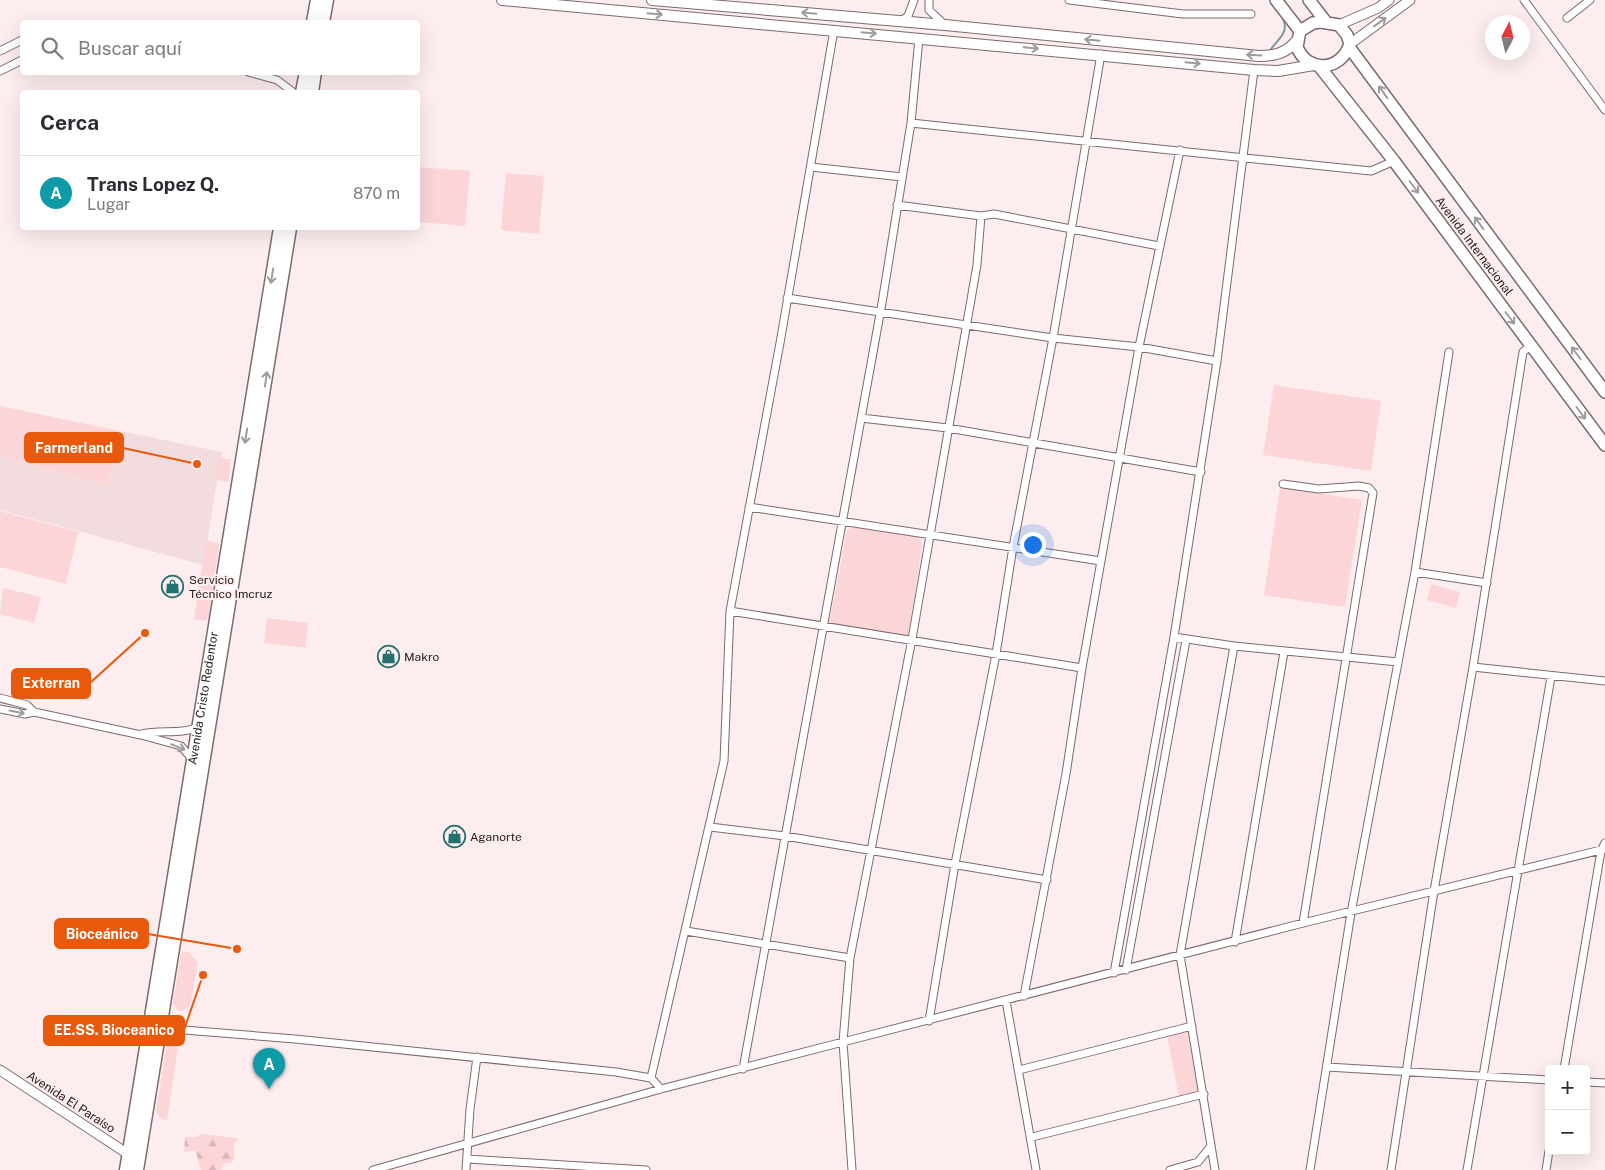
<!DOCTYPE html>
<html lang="es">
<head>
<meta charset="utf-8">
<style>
	body { margin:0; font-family:"Public Sans",sans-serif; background:#f7f7f7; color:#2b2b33 }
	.controls { position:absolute; right:15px; bottom:15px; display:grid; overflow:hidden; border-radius:5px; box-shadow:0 5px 20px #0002 }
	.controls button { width:45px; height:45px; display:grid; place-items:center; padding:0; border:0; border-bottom:1px solid #e1e1e2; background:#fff; color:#2b2b33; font:25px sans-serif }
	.compass { position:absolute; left:1485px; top:15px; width:45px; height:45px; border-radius:50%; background:#fff; box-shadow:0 5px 20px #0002; rotate:7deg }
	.you { position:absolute; left:1032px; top:544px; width:18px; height:18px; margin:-12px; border:4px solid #fff; border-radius:50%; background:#1a73e8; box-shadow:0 0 0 8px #1a73e833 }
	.badge { display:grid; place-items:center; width:32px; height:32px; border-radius:50%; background:#7c3aed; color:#fff; font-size:16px; font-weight:700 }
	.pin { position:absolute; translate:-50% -41px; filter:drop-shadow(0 1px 2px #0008) }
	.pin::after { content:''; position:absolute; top:26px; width:18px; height:15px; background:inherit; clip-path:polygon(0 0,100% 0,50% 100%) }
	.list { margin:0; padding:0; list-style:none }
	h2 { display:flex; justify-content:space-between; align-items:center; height:65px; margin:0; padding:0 20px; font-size:21px }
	h2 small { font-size:16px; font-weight:400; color:#7c7c81 }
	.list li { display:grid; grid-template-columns:32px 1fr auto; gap:15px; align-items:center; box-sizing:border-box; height:75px; padding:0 20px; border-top:1px solid #e1e1e2 }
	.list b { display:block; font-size:19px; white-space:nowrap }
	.list p { margin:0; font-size:16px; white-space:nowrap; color:#7c7c81 }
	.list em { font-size:16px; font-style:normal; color:#7c7c81 }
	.icon { flex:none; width:28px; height:28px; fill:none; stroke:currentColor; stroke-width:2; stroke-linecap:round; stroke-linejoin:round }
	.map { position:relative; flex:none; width:1605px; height:1170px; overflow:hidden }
	.search { position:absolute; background:#fff; box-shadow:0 5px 20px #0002; left:20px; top:20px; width:400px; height:55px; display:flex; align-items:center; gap:12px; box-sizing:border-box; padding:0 18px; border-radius:5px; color:#7c7c81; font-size:19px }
	.panel { position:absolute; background:#fff; box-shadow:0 5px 20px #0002; left:20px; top:90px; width:400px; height:140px; border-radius:5px }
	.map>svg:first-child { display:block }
	.built { fill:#f3dcde }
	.green { fill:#fcd5d9 }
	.forest { fill:url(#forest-firs) }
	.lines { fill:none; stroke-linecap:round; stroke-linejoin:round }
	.stream { stroke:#789a99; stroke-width:2 }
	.minor-casing { stroke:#7c6a6c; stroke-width:9 }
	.tertiary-casing { stroke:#7c6a6c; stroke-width:11 }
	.secondary-casing { stroke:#7c6a6c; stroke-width:12 }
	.primary-casing { stroke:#7c6a6c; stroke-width:14 }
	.trunk-casing { stroke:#7c6a6c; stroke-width:15 }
	.minor { stroke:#fff; stroke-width:7 }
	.tertiary { stroke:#fff; stroke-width:9 }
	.secondary { stroke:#fff; stroke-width:10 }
	.primary { stroke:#fff; stroke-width:11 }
	.trunk { stroke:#fff; stroke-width:12 }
	.oneway { stroke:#9e9b9b }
	.labels { text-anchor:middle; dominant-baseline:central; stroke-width:4; stroke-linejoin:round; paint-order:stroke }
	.street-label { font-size:12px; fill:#282021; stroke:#fdedee }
	.poi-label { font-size:12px; fill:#282021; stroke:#fdedee; text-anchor:start }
	.leader { fill:none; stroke:#e8590c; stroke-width:2 }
	.callout-dot { fill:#e8590c; stroke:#fdedee; stroke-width:2 }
	.callout { fill:#e8590c; stroke:#e8590c; stroke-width:2 }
	.callout-label { font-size:14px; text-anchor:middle; font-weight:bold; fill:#fff }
</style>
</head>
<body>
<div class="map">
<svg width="1605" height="1170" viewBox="0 0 1605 1170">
	<defs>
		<pattern id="forest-firs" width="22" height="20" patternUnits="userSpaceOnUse" patternTransform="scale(1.25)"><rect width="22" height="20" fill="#fcd5d9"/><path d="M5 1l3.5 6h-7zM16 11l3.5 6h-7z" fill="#d8b7ba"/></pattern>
	</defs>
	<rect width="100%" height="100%" fill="#fdedee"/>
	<path class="built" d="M115,430L222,452L203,565L0,510V456L107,486Z"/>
	<path class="green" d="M418,167L470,171L465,226L418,222Z
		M506,173L544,176L539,234L501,230Z
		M1274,385L1381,401L1371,471L1263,455Z
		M0,406L115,430L108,486L0,456Z
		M220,458L231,459L228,482L216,480Z
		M1280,487L1362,500L1345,607L1264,595Z
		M0,511L78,532L66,584L0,567Z
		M854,527L916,536L921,540L922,546L909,633L907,637L829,624L847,530Z
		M206,540L219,544L209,618L204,621L194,619Z
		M1431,584L1460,592L1456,608L1427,600Z
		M3,588L41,597L34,623L0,614Z
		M267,618L308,623L305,648L264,643Z
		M188,951L198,963L190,1006L182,1011L178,1010L173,1004L181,953Z
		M1185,1031L1190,1033L1199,1091L1179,1098L1167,1035Z
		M173,1041H179L167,1120L162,1119L156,1112L166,1047Z"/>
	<path class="forest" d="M200,1134L238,1138L234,1145V1159L230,1163H225L221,1170H201L195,1150L184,1153L185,1137H197Z"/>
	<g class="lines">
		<path class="stream" d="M1269,52C1277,39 1291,33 1282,16"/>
		<defs>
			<path id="minor" d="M929,0V10L945,25
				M1069,0L1183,14H1251
				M1524,0L1605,110
				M1567,18L1590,0
				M901,21L908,16L914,0
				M0,51L22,40
				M0,71L22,60
				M248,72L277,80L293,92
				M911,123L1371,171L1394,161
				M811,167L902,177
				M897,205L981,216L994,214L1159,246
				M787,298L1053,338L1139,347L1217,361L1174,637L1114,973
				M1217,361L1254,70
				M861,418L948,428L1201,472
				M1283,484L1319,489L1359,486L1369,488L1373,493L1303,923
				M749,507L1101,561
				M1415,572L1487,583
				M730,611L1082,668
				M1174,637L1234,646L1398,662
				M1473,667L1605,681
				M0,698L27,705L34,712
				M0,709L25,714L34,712L141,735L181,746L192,759
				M141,734C160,729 181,735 198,727
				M710,827L785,836L1047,880
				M686,931L850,958
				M1235,942L1284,652
				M1126,970L1186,640
				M1024,996L1066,774L1082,668L1139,347L1180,150
				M1006,1001L1036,1170
				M929,1021L955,864L996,654L1013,547L1053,338L1101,54
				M159,1028L295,1039L616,1072L651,1078L661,1089
				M1327,1067L1549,1080
				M743,1069L882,303L911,123L919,38
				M1564,1069L1601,851L1605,843
				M1019,1070L1192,1026
				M651,1078L724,761L730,611L780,343L834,30
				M1586,1082L1605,1083
				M1032,1137L1204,1094
				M467,1159L646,1170
				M373,1170L661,1089L843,1042L1303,923L1605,849
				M466,1170L470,1109L477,1057
				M852,1170L843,1042L850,958L912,639L977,265L981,216
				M1170,1170L1198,1162L1211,1146
				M1215,1170L1180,955L1234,646
				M1310,1170L1351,913L1415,572L1449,352
				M1391,1170L1434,891L1473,667L1523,352L1531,345
				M1467,1170L1551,677
				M1546,1170L1549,1151"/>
			<path id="tertiary" d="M1339,25L1378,8L1389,0
				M1350,44L1410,0
				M0,1070L128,1154"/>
			<path id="secondary" d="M502,0L1254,70L1278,71L1314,65
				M652,0L945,25L1259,56C1275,56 1287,53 1297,40"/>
			<path id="primary" d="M1276,0L1300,31
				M1309,0L1326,22
				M1321,22L1339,25L1347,35L1350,44C1341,71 1308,74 1297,47L1300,31L1313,23Z
				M1349,47L1605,392
				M1319,66L1394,161L1605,445"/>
			<g id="trunk">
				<path d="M313,22L317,0"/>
				<path d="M323,22L327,0"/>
				<path d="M302,92L306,72"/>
				<path d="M312,92L315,72"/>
				<path id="s1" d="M126,1170L280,228"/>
				<path d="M137,1170L290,228"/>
			</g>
		</defs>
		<use href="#minor" class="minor-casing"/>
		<use href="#tertiary" class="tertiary-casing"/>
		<use href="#secondary" class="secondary-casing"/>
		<use href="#primary" class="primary-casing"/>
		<use href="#trunk" class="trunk-casing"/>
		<use href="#minor" class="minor"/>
		<use href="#tertiary" class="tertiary"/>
		<use href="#secondary" class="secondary"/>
		<use href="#primary" class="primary"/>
		<use href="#trunk" class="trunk"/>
	</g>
	<defs><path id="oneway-shaft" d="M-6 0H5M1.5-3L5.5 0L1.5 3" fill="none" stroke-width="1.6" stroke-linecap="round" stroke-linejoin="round" transform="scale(1.25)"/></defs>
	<g class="oneway">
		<use href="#oneway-shaft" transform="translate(809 13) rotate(-175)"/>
		<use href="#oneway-shaft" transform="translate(655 14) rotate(5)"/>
		<use href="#oneway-shaft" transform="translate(1380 22) rotate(-36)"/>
		<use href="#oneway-shaft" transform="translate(869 33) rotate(5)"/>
		<use href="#oneway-shaft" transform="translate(1092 40) rotate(-174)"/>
		<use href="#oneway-shaft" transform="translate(1031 48) rotate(5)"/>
		<use href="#oneway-shaft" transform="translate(1254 55) rotate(-177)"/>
		<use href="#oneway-shaft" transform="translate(1193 63) rotate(6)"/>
		<use href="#oneway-shaft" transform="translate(1383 92) rotate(-126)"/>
		<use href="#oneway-shaft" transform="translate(1414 187) rotate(53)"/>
		<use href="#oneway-shaft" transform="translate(1479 223) rotate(-126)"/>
		<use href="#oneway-shaft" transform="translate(272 276) rotate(99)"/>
		<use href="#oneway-shaft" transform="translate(1510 318) rotate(53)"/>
		<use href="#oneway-shaft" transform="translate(1576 353) rotate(-127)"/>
		<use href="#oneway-shaft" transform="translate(266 379) rotate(-82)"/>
		<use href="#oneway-shaft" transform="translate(1581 413) rotate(53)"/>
		<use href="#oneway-shaft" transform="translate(246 436) rotate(99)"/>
		<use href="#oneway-shaft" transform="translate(17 712) rotate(11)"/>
		<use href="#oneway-shaft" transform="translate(178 747) rotate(22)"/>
	</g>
	<defs>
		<symbol id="shop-ring" viewBox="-11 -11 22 22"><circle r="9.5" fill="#fdedee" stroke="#246f6f" stroke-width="1.5"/><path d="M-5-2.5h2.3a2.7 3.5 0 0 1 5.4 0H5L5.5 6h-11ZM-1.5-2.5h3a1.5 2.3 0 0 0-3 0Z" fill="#246f6f"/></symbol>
	</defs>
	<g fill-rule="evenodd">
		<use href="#shop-ring" x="160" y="574" width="25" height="25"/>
		<use href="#shop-ring" x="376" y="644" width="25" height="25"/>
		<use href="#shop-ring" x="442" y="824" width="25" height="25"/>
	</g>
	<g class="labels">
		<g class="street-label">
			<text transform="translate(1474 246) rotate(53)">Avenida Internacional</text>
			<text stroke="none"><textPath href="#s1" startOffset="478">Avenida Cristo Redentor</textPath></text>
			<text transform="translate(71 1102) rotate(33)">Avenida El Paraíso</text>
		</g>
		<g class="poi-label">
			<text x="189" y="580">Servicio<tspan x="189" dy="14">Técnico Imcruz</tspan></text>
			<text x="404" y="657">Makro</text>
			<text x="470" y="837">Aganorte</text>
		</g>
	</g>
	<path class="leader" d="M197 464L123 448M145 633L90 683M237 949L148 934M203 975L184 1030"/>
	<g class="callout-dot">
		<circle cx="197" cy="464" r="5"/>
		<circle cx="145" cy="633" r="5"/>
		<circle cx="237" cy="949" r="5"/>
		<circle cx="203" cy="975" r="5"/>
	</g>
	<g class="callout">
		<rect x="25" y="433" width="98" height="29" rx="5"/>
		<rect x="12" y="669" width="78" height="29" rx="5"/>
		<rect x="55" y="919" width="93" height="29" rx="5"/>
		<rect x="44" y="1016" width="140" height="29" rx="5"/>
	</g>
	<g class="callout-label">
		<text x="74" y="453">Farmerland</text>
		<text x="51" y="688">Exterran</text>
		<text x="102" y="939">Bioceánico</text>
		<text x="114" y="1035">EE.SS. Bioceanico</text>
	</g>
</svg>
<div class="controls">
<button>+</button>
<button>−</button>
</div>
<svg class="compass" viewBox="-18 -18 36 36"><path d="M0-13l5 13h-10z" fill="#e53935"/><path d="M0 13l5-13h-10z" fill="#7c7c81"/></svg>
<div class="you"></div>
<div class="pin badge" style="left:269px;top:1089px;background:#0f9aa8">A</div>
<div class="search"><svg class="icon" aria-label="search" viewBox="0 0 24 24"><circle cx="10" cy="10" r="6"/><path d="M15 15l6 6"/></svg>Buscar aquí</div>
<section class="panel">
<h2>Cerca<small></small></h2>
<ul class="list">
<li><span class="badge" style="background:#0f9aa8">A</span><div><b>Trans Lopez Q.</b><p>Lugar</p></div><em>870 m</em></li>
</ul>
</section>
</div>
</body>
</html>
